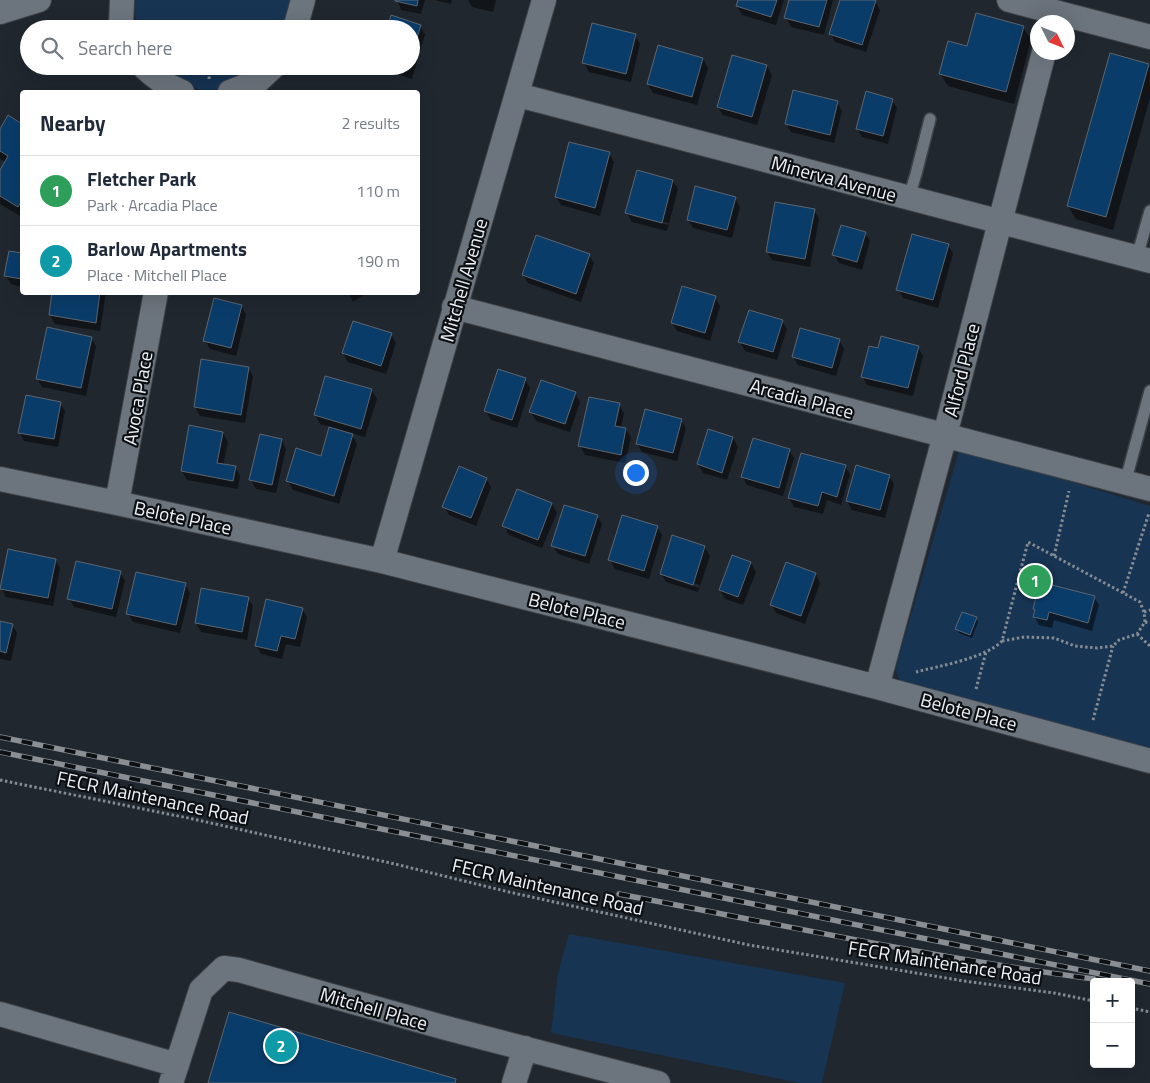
<!DOCTYPE html>
<html lang="en">
<head>
<meta charset="utf-8">
<style>
	body { margin:0; font-family:"Titillium Web",sans-serif; background:#f2f2f3; color:#1f2937 }
	.controls { position:absolute; right:15px; bottom:15px; display:grid; overflow:hidden; border-radius:5px; box-shadow:0 5px 20px #0002 }
	.controls button { width:45px; height:45px; display:grid; place-items:center; padding:0; border:0; border-bottom:1px solid #e0e1e3; background:#fff; color:#1f2937; font:25px sans-serif }
	.compass { position:absolute; left:1030px; top:15px; width:45px; height:45px; border-radius:50%; background:#fff; box-shadow:0 5px 20px #0002; rotate:133deg }
	.you { position:absolute; left:635px; top:472px; width:18px; height:18px; margin:-12px; border:4px solid #fff; border-radius:50%; background:#1a73e8; box-shadow:0 0 0 8px #1a73e833 }
	.badge { display:grid; place-items:center; width:32px; height:32px; border-radius:50%; background:#d93025; color:#fff; font-size:16px; font-weight:700 }
	.pin { position:absolute; translate:-50% -50%; border:2px solid #fff; box-shadow:0 1px 5px #0006 }
	.list { margin:0; padding:0; list-style:none }
	h2 { display:flex; justify-content:space-between; align-items:center; height:65px; margin:0; padding:0 20px; font-size:21px }
	h2 small { font-size:16px; font-weight:400; color:#747a83 }
	.list li { display:grid; grid-template-columns:32px 1fr auto; gap:15px; align-items:center; box-sizing:border-box; height:70px; padding:0 20px; border-top:1px solid #e0e1e3 }
	.list b { display:block; font-size:19px; white-space:nowrap }
	.list p { margin:0; font-size:16px; white-space:nowrap; color:#747a83 }
	.list em { font-size:16px; font-style:normal; color:#747a83 }
	.icon { flex:none; width:28px; height:28px; fill:none; stroke:currentColor; stroke-width:2; stroke-linecap:round; stroke-linejoin:round }
	.map { position:relative; flex:none; width:1150px; height:1083px; overflow:hidden }
	.search { position:absolute; background:#fff; box-shadow:0 5px 20px #0002; left:20px; top:20px; width:400px; height:55px; display:flex; align-items:center; gap:12px; box-sizing:border-box; padding:0 18px; border-radius:28px; color:#747a83; font-size:19px }
	.panel { position:absolute; background:#fff; box-shadow:0 5px 20px #0002; left:20px; top:90px; width:400px; height:205px; border-radius:5px }
	.map>svg:first-child { display:block }
	.green { fill:#173452 }
	.shadow { fill:#0007; fill-rule:evenodd }
	.building { fill:#0a3c6a; stroke:#5d656e }
	.lines { fill:none; stroke-linecap:round; stroke-linejoin:round }
	.lane-casing { stroke:#3c4248; stroke-width:14 }
	.street-casing { stroke:#3c4248; stroke-width:26 }
	.path { stroke:#858b92; stroke-width:3; stroke-dasharray:2.5 2.5; stroke-linecap:butt }
	.lane { stroke:#6c747d; stroke-width:11 }
	.street { stroke:#6c747d; stroke-width:24 }
	.rail-casing { stroke:#8a8f96; stroke-width:5.5 }
	.rail { stroke:#0d1013; stroke-width:4; stroke-dasharray:11; stroke-linecap:butt }
	.labels { text-anchor:middle; dominant-baseline:central; stroke-width:4.5; stroke-linejoin:round; paint-order:stroke }
	.street-label { font-size:19px; fill:#eef2f8; stroke:#0d1013 }
</style>
</head>
<body>
<div class="map">
<svg width="1150" height="1083" viewBox="0 0 1150 1083">
	<rect width="100%" height="100%" fill="#20272f"/>
	<path class="green" d="M134,0H295L289,29H137Z
		M155,66H262L255,73L210,92H205L157,70Z
		M960,448L1150,506V754L904,684C893,673 896,669 899,656Z
		M569,934L845,983L822,1083H800L551,1033L558,973Z"/>
	<path class="shadow" d="M397,0H425L421,14L401,10Z
		M435,0H452L451,4Z
		M468,0H496L493,12L472,7Z
		M739,0H784L776,25L742,15L737,6Z
		M790,0H833L824,35L791,27L786,18Z
		M841,0H872L875,1L880,10L866,52L835,42L830,33Z
		M420,26L425,34L412,79L383,70L381,66H411V29Z
		M1023,27L1031,40L1014,104L948,86L940,73L967,48Z
		M635,35L640,44L631,82L589,72L584,63Z
		M659,47L703,59L708,68L697,105L653,93L648,84Z
		M733,57L767,66L772,75L757,125L723,115L718,107Z
		M1148,65L1150,69V98L1113,230L1076,219L1068,206Z
		M892,100L897,108L888,144L862,137L857,129Z
		M837,102L842,111L834,143L791,132L786,123Z
		M9,117L22,126V217L0,204V172L6,162L0,159V131Z
		M609,153L614,162L600,216L561,205L556,197Z
		M673,181L678,189L667,231L632,222L627,213ZM632,213L669,223L668,225L632,216Z
		M735,198L740,207L732,238L693,228L688,220Z
		M814,210L819,219L810,267L772,260L767,252Z
		M865,233L870,241L862,270L839,263L834,255Z
		M948,245L953,254L938,308L903,298L898,289Z
		M10,252L22,255V287L11,284L6,276Z
		M589,255L594,263L581,302L528,283L523,275Z
		M53,292H106L100,331L55,324L50,315Z
		M348,292H368L353,302Z
		M715,297L720,306L710,341L677,331L672,323Z
		M241,306L246,315L236,356L210,349L205,340Z
		M782,321L787,329L777,360L745,351L740,342Z
		M391,334L396,343L386,374L348,362L343,353Z
		M91,338L96,346L86,396L42,387L37,378Z
		M839,340L844,349L836,376L798,365L793,357Z
		M918,347L923,356L913,396L867,385L862,376Z
		M202,361L248,368L253,376L245,423L200,416L195,407Z
		M525,379L530,388L517,428L491,420L486,411Z
		M372,390L377,399L365,437L351,433L357,444L339,504L293,490L288,481L322,457L331,427L320,424L315,415Z
		M575,393L580,402L570,432L536,421L531,412Z
		M60,403L65,411L58,447L24,441L19,432Z
		M619,404L624,413L621,428L626,429L631,438L625,463L585,455L580,446Z
		M681,420L686,428L677,461L642,452L637,444Z
		M223,433L228,442L223,465L235,467L240,476L238,489L187,480L182,471Z
		M733,438L738,447L727,480L703,473L698,464Z
		M282,440L286,449L276,493L256,489L251,480Z
		M789,450L794,458L783,496L747,485L742,476Z
		M845,466L850,474L841,505L827,500L823,514L794,507L789,498Z
		M889,476L894,484L885,518L852,510L847,501Z
		M486,479L491,487L476,526L449,515L444,506Z
		M518,491L552,504L557,513L542,548L509,535L504,526Z
		M597,516L602,524L589,564L558,554L553,546Z
		M657,527L662,535L649,579L615,569L610,560Z
		M705,547L710,556L698,592L666,582L661,573ZM666,574L700,585L699,588L666,577Z
		M55,560L60,568L53,606L6,597L1,588Z
		M751,563L756,572L743,605L725,599L720,590Z
		M786,564L816,574L820,583L805,624L776,613L771,604Z
		M120,572L125,581L116,617L74,607L69,598Z
		M185,584L190,593L180,633L133,622L128,614Z
		M1094,597L1099,605L1092,631L1054,620L1052,628L1039,625L1034,616L1036,612L1034,609Z
		M248,598L253,606L247,640L201,632L196,623Z
		M302,609L307,617L300,647L286,644L282,659L261,654L256,645Z
		M976,618L978,622L972,638L959,633L957,629Z
		M0,622L12,625L17,633L11,661L0,659Z"/>
	<path class="building" d="M395,0H418L417,6L395,1Z
		M738,0H777L771,17L736,6Z
		M789,0H827L819,27L784,18Z
		M840,0H876L862,45L829,34Z
		M976,13L1024,26L1006,92L939,74L948,41L967,46Z
		M391,15L421,25L411,57V29H387Z
		M592,23L636,34L626,74L582,63Z
		M658,45L703,58L692,97L647,84Z
		M1110,53L1149,64L1106,217L1067,206Z
		M732,55L767,65L752,117L717,107Z
		M793,90L838,101L830,135L785,124Z
		M866,91L893,99L883,136L856,129Z
		M8,115L22,124V200L18,207L0,196V170L8,156L0,151V129Z
		M569,142L610,152L595,208L555,197Z
		M637,170L673,180L662,223L625,213Z
		M695,186L736,197L727,230L687,220Z
		M775,202L815,209L805,259L766,252Z
		M841,225L866,232L857,262L832,255Z
		M912,234L949,244L933,300L896,290Z
		M536,235L590,254L576,294L522,275Z
		M9,251L22,253V279L4,276Z
		M682,286L716,296L705,333L671,323Z
		M52,292H100L96,323L49,315Z
		M214,298L242,305L231,348L203,341Z
		M749,310L783,320L773,352L738,342Z
		M353,321L392,333L381,366L342,353Z
		M47,327L92,337L81,388L36,379Z
		M800,328L840,339L832,368L792,357Z
		M881,336L919,346L908,388L861,377L869,346L878,348Z
		M201,359L249,367L241,415L194,407Z
		M498,369L526,378L512,420L484,411Z
		M325,376L372,389L361,429L314,415Z
		M541,380L576,392L565,424L529,412Z
		M26,395L61,402L54,439L18,433Z
		M589,397L620,403L615,426L626,428L621,455L578,446Z
		M645,409L682,419L673,453L636,444Z
		M189,425L223,432L217,463L236,466L233,481L181,471Z
		M329,427L353,434L334,496L286,481L296,448L321,456Z
		M708,429L733,437L722,473L697,464Z
		M260,434L282,439L272,485L249,480Z
		M753,438L790,449L779,488L741,477Z
		M801,453L846,465L837,497L822,492L818,506L788,498Z
		M856,465L890,475L880,510L846,501Z
		M459,466L487,478L471,518L442,507Z
		M517,489L552,503L538,540L502,526Z
		M564,505L598,515L585,556L551,546Z
		M622,515L658,526L644,571L608,560Z
		M672,535L705,546L693,585L660,574Z
		M8,549L56,559L48,598L0,589Z
		M732,555L751,562L738,597L719,590Z
		M76,561L121,571L112,609L67,599Z
		M786,562L816,573L801,616L770,605Z
		M136,572L186,583L176,625L126,614Z
		M1040,582L1095,596L1088,623L1049,612L1047,620L1033,617L1035,610L1033,609Z
		M201,588L249,597L242,632L195,623Z
		M266,599L303,608L295,639L281,636L277,651L255,646Z
		M962,612L977,617L970,635L955,629Z
		M0,621L13,624L6,653L0,651Z
		M229,1012L456,1079L455,1083H208Z"/>
	<g class="lines">
		<defs>
			<path id="lane" d="M909,197L916,174L930,119
				M1137,257L1150,211
				M1125,483L1150,391"/>
			<path id="street" d="M122,0L121,24L123,29
				M1009,0L1150,37
				M0,12L39,0
				M295,29L303,0
				M143,66C155,78 167,86 182,92
				M230,92L258,81L274,66
				M518,95L1150,261
				M454,307L1150,489
				M0,479L117,503L382,561L877,687L1150,761
				M117,503L156,292
				M382,561L544,0
				M877,687L945,435L1044,52
				M0,1014L177,1065
				M171,1083L201,990L224,968L239,970L446,1028L658,1083
				M514,1083L525,1048"/>
		</defs>
		<use href="#lane" class="lane-casing"/>
		<use href="#street" class="street-casing"/>
		<path class="path" d="M209,79L210,66
			M1054,556L1069,491
			M1123,593L1149,513
			M1144,612L1150,610
			M1145,622L1150,623
			M1137,634L1150,646
			M916,672C939,666 986,658 1002,641L1028,542L1140,602L1144,612L1145,622L1137,634L1119,640L1113,646L1097,648L1075,646L1054,638L1024,637L1002,641
			M976,689L986,652
			M1093,720L1113,646
			M0,780L193,819L395,864L509,892L749,945L964,981L1054,993L1094,1001
			M1131,1008L1150,1012"/>
		<use href="#lane" class="lane"/>
		<use href="#street" class="street"/>
		<defs>
			<path id="rail" d="M0,737L1150,971
				M0,752L1150,984
				M619,894C777,924 934,958 1094,979"/>
		</defs>
		<use href="#rail" class="rail-casing"/>
		<use href="#rail" class="rail"/>
	</g>
	<g class="labels">
		<g class="street-label">
			<text transform="translate(834 178) rotate(15)">Minerva Avenue</text>
			<text transform="translate(463 280) rotate(-74)">Mitchell Avenue</text>
			<text transform="translate(961 370) rotate(-76)">Alford Place</text>
			<text transform="translate(137 398) rotate(-80)">Avoca Place</text>
			<text transform="translate(802 398) rotate(15)">Arcadia Place</text>
			<text transform="translate(183 517) rotate(12)">Belote Place</text>
			<text transform="translate(577 610) rotate(14)">Belote Place</text>
			<text transform="translate(969 711) rotate(15)">Belote Place</text>
			<text transform="translate(153 797) rotate(12)">FECR Maintenance Road</text>
			<text transform="translate(548 886) rotate(13)">FECR Maintenance Road</text>
			<text transform="translate(945 962) rotate(9)">FECR Maintenance Road</text>
			<text transform="translate(374 1008) rotate(16)">Mitchell Place</text>
		</g>
	</g>
</svg>
<div class="controls">
<button>+</button>
<button>−</button>
</div>
<svg class="compass" viewBox="-18 -18 36 36"><path d="M0-13l5 13h-10z" fill="#e53935"/><path d="M0 13l5-13h-10z" fill="#747a83"/></svg>
<div class="you"></div>
<div class="pin badge" style="left:1035px;top:581px;background:#2e9e5b">1</div>
<div class="pin badge" style="left:281px;top:1046px;background:#0f9aa8">2</div>
<div class="search"><svg class="icon" aria-label="search" viewBox="0 0 24 24"><circle cx="10" cy="10" r="6"/><path d="M15 15l6 6"/></svg>Search here</div>
<section class="panel">
<h2>Nearby<small>2 results</small></h2>
<ul class="list">
<li><span class="badge" style="background:#2e9e5b">1</span><div><b>Fletcher Park</b><p>Park · Arcadia Place</p></div><em>110 m</em></li>
<li><span class="badge" style="background:#0f9aa8">2</span><div><b>Barlow Apartments</b><p>Place · Mitchell Place</p></div><em>190 m</em></li>
</ul>
</section>
</div>
</body>
</html>
